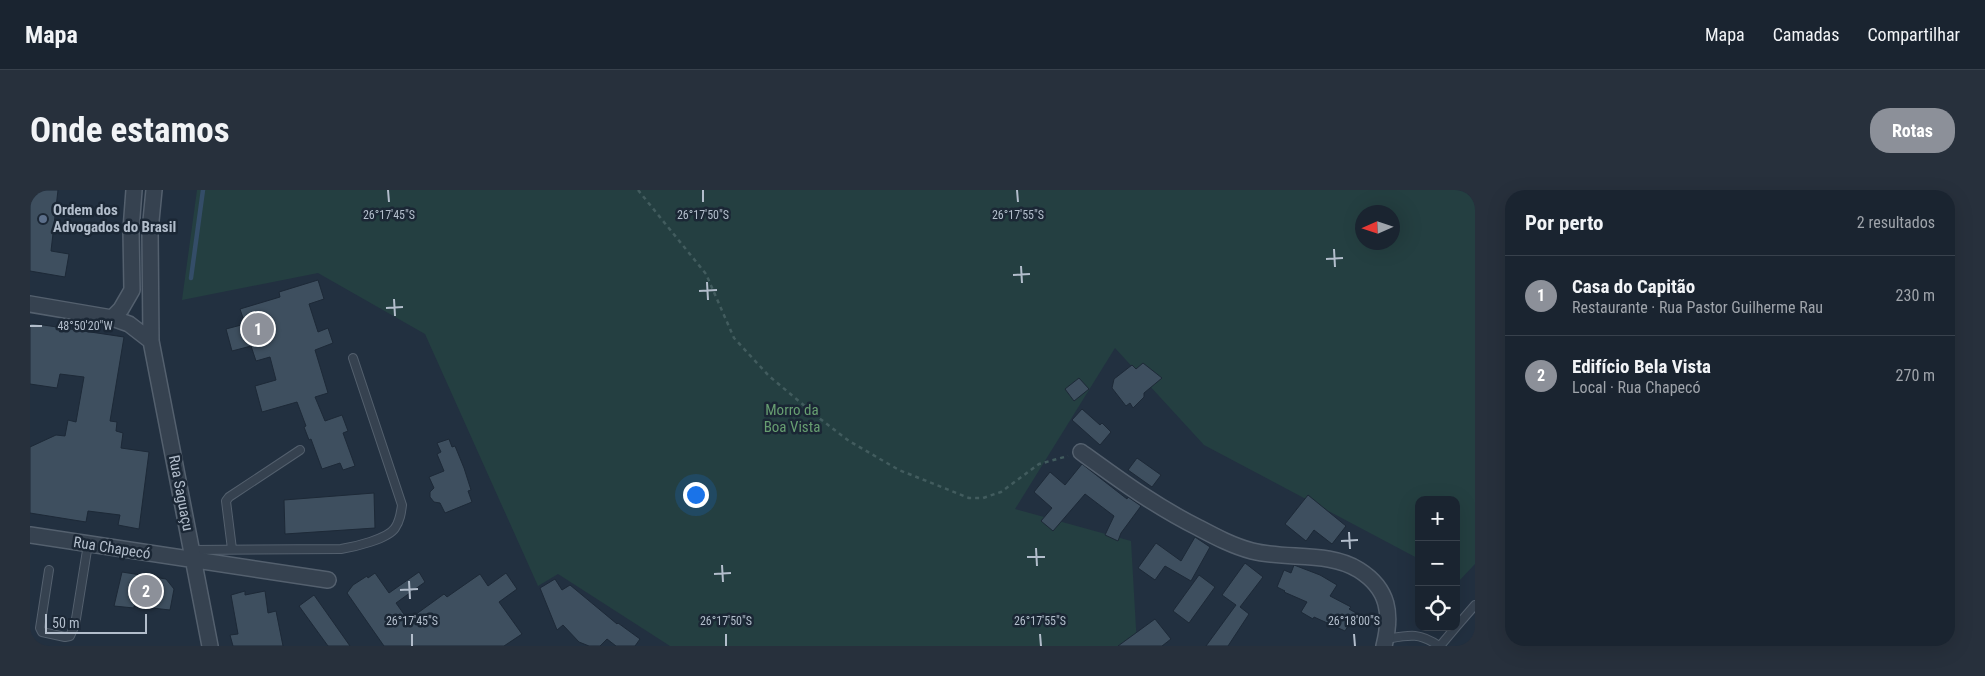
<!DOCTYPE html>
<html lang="pt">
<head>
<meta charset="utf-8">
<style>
	body { margin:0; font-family:"Roboto Condensed",sans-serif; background:#27303c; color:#f1f3f6 }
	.controls { position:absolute; right:15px; bottom:15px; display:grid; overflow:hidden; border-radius:10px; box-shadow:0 5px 20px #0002 }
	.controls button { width:45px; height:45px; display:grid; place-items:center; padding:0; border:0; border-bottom:1px solid #38414c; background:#1a2430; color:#f1f3f6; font:25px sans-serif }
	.compass { position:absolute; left:1325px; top:15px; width:45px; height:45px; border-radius:50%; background:#1a2430; box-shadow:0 5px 20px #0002; rotate:267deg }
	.scale { position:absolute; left:15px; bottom:12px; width:102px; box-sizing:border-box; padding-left:5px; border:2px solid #b2bdcb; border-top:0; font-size:14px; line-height:18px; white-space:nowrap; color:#b2bdcb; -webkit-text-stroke:4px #1b2735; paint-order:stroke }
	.you { position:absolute; left:665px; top:304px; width:18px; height:18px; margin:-12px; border:4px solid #fff; border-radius:50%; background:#1a73e8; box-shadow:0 0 0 8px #1a73e833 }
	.badge { display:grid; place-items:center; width:32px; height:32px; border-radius:50%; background:#8c9099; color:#fff; font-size:16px; font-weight:700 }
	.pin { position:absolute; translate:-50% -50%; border:2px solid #fff; box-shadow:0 1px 5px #0006 }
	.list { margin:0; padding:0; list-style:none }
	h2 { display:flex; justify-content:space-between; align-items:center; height:65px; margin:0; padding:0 20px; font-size:21px }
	h2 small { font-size:16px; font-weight:400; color:#9fa4ab }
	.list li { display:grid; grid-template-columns:32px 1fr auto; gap:15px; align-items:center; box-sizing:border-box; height:80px; padding:0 20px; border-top:1px solid #38414c }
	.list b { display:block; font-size:19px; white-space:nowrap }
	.list p { margin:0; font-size:16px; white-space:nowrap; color:#9fa4ab }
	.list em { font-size:16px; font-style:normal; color:#9fa4ab }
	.icon { flex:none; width:28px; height:28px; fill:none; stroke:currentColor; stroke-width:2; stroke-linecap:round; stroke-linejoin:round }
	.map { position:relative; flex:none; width:1445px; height:456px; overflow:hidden; border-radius:20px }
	header { display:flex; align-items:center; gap:30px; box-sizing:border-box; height:70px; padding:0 25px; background:#1a2430; border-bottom:1px solid #38414c }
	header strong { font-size:24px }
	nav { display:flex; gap:28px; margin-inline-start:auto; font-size:18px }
	.intro { display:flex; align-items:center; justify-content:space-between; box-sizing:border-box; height:120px; padding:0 30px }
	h1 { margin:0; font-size:35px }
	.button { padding:12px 22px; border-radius:20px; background:#8c9099; color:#fff; font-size:18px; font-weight:700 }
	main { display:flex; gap:30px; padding:0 30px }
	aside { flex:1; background:#1a2430; border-radius:20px; box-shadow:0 5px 20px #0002 }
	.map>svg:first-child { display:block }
	.green { fill:#243f41; fill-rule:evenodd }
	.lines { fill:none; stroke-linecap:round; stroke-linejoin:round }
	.stream { stroke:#344d68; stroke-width:4.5 }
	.building { fill:#3e4f5f; stroke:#1d2937 }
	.lane-casing { stroke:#54606e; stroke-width:10 }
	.street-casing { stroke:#54606e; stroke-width:18 }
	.path { stroke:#425c5e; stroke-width:2.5; stroke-dasharray:4 4; stroke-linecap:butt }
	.lane { stroke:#364250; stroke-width:8 }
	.street { stroke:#364250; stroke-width:15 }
	.ticks { fill:none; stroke:#b2bdcb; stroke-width:2 }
	.service-dot { fill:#5c6f8a; stroke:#1b2735; stroke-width:2 }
	.labels { text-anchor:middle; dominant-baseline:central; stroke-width:5; stroke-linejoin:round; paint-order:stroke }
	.poi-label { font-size:15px; font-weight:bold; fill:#b2bdcb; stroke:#1b2735; text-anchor:start }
	.park-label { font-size:15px; fill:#679e71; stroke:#1b2735 }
	.street-label { font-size:15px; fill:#b2bdcb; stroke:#1b2735 }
	.ticks-label { font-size:12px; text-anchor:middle; fill:#b2bdcb; stroke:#1b2735; stroke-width:5; stroke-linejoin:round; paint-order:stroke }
</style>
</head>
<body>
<header>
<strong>Mapa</strong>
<nav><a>Mapa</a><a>Camadas</a><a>Compartilhar</a></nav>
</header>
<div class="intro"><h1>Onde estamos</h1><a class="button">Rotas</a></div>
<main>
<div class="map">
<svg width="1445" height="456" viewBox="0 0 1445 456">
	<rect width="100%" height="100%" fill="#223040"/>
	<path class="green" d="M167,0H1445V374L1429,391L1426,389V310H1389V369L1174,255L1085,158L985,319L1101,351L1107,456H640L528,384L508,396L395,144L288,83L152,110ZM1332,22H1362V52H1332Z"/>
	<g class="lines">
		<path class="stream" d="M161,88L173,0"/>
	</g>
	<path class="building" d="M0,0H28L21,61L39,64L35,87L0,81Z
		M288,90L294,109L279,114L288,142L298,138L303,153L285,160L298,203L285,207L295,231L312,225L318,241L313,243L325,276L313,280L310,273L292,279L281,249L279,250L274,237L276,236L267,212L232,222L225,196L246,190L240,167L226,171L221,156L202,161L196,139L215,134L210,119L250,107L249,102Z
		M0,133L94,147L80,231L87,232L86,241L93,243L91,258L119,262L109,339L88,335L90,325L58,321L56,332L0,323V257L26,245L35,246L38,230L46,232L54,187L30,184L27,198L0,194Z
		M1113,173L1132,188L1114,203V207L1103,218L1100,213L1096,216L1082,198L1084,189L1102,175L1106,179Z
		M1049,188L1059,199L1044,211L1035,199Z
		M1052,219L1070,235L1072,233L1081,242L1070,255L1042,230Z
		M419,249L422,257L425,256L434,278L441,300L438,301L442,312L415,323L410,313L404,312L400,307V302L404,298L399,287L414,281L407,264L411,262L407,253Z
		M1107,268L1131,285L1122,297L1098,280Z
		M1052,274L1097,309L1098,307L1111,316L1091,343L1088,351L1075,345L1084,326L1055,304L1023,341L1011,331L1022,318L1004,302L1020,282L1035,295Z
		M344,303L345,338L255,344L254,310Z
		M1278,305L1316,336L1302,354L1284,340L1276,351L1255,334Z
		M1165,347L1180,357L1161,391L1135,376L1125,390L1108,378L1126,353L1151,371Z
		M1215,373L1233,387L1210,417L1219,424L1198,456H1176L1206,415L1192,405Z
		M1264,375L1290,385L1307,395L1300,406L1321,417L1319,419L1326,423L1315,441L1284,427L1283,429L1271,422L1277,412L1254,402L1255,401L1247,397L1254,380L1261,383Z
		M92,382L136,389L144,399L140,420L104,416V418L84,416Z
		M389,382L395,392L366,413L378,430L414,404L417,407L450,384L458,396L476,383L487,399L469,412L492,444L474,456H354L317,403L323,395L337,386L338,388L345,383L359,403Z
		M1169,385L1185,397L1159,433L1143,421Z
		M525,389L532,400L540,395L587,434L588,433L610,449L605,456H586L577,449L570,456H559L549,452L533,435L527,440L510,398Z
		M215,401V405L235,401L238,423L246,421L253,456H203L200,445L208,444L201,405Z
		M284,405L320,456H298L269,416Z
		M1125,429L1141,449L1132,456H1088Z"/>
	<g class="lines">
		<defs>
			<path id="lane" d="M202,359L196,311L199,307L270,260
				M162,360L311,359C324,357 358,349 365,338C370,331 371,323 372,315L323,168
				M19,380L10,438L12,442L35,447L40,446L45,435L58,354
				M1426,437L1445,415
				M1356,449C1379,445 1389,442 1409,456
				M1410,456L1426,437"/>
			<path id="street" d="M124,0L120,41L121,151L180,456
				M0,114L82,128L99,134L121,151
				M82,128L91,119L102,100L101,40L104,0
				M1051,262C1091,291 1125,316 1169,338C1186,347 1203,356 1222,361C1257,370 1299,361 1329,380C1359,399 1362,424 1354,456
				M0,345L298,390"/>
		</defs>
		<use href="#lane" class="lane-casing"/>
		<use href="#street" class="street-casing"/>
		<path class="path" d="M608,0L676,84L704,148L739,186L789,228L819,251L869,280L939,308H953L971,302L1009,274L1038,266"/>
		<use href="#lane" class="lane"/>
		<use href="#street" class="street"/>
	</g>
	<path class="ticks" d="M358,0L359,12M673,0V12M987,0L988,12M1304,59L1305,77M1296,69L1313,68M991,76L992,93M983,85L1000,84M677,92L678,110M669,101L687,100M364,109L365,126M356,118L373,117M0,136H12M1319,342L1320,359M1311,351L1328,350M1006,358L1007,376M997,367H1015M692,375L693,392M684,384L701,383M379,391L380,409M370,400L388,399M382,444V456M696,444V456M1010,444L1011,456M1324,444L1325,456"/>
	<circle class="service-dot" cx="13" cy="29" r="5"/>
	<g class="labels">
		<g class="poi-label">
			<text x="23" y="20">Ordem dos<tspan x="23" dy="17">Advogados do Brasil</tspan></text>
		</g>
		<g class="park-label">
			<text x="762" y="220">Morro da<tspan x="762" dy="17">Boa Vista</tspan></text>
		</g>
		<g class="street-label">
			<text transform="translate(151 303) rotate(79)">Rua Saguaçu</text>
			<text transform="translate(82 358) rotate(9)">Rua Chapecó</text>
		</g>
	</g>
	<g class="ticks-label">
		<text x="359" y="29">26°17'45"S</text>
		<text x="673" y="29">26°17'50"S</text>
		<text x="988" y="29">26°17'55"S</text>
		<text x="55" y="140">48°50'20"W</text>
		<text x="382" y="435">26°17'45"S</text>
		<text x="696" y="435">26°17'50"S</text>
		<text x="1010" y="435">26°17'55"S</text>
		<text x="1324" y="435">26°18'00"S</text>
	</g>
</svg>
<div class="controls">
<button>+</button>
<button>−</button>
<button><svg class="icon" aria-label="locate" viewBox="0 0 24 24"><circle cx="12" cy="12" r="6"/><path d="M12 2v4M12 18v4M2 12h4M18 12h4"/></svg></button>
</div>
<svg class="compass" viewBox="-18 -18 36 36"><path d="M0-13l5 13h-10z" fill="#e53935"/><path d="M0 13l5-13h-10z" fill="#9fa4ab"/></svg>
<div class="scale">50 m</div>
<div class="you"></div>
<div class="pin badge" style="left:228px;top:139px">1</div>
<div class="pin badge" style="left:116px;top:401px">2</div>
</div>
<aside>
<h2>Por perto<small>2 resultados</small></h2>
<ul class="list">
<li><span class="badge">1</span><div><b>Casa do Capitão</b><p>Restaurante · Rua Pastor Guilherme Rau</p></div><em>230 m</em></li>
<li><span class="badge">2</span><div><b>Edifício Bela Vista</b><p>Local · Rua Chapecó</p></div><em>270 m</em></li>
</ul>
</aside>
</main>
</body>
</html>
